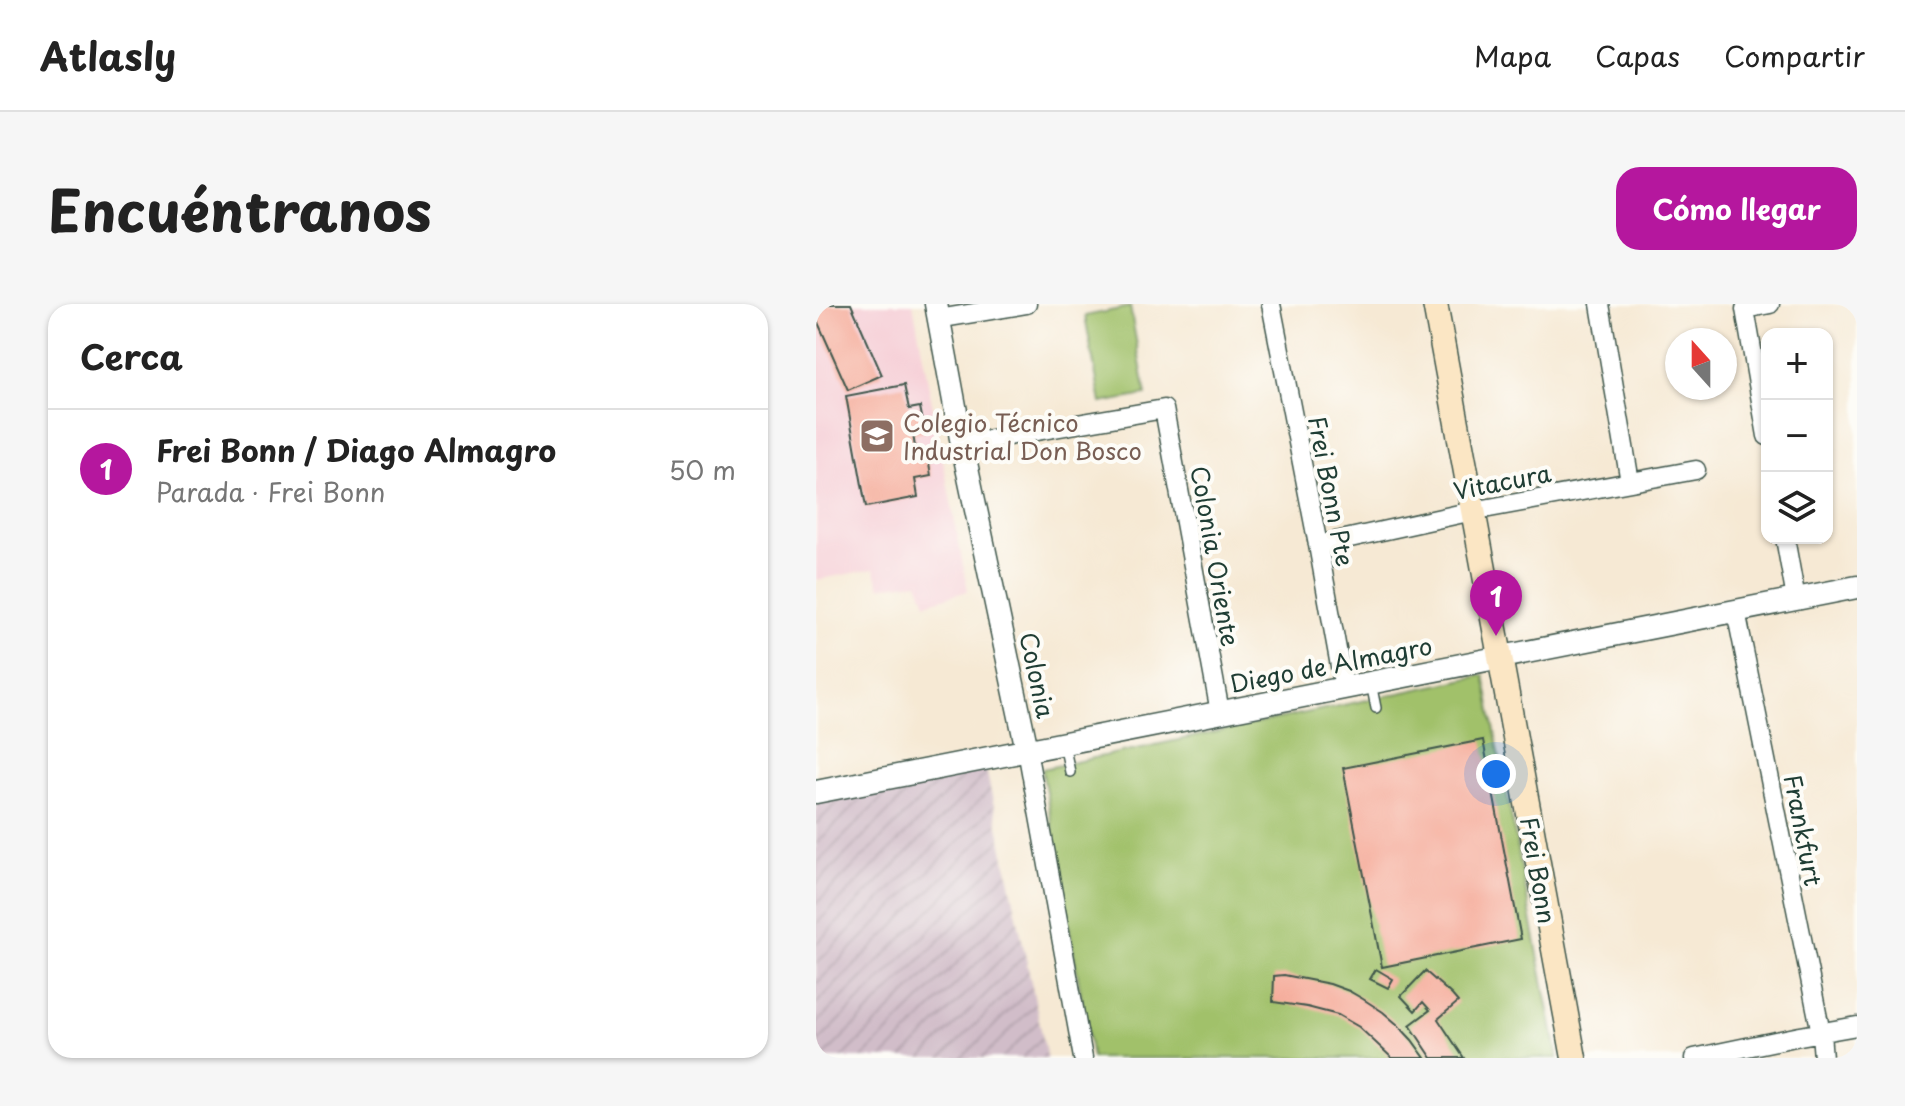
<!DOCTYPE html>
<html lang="es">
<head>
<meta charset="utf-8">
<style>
	body { margin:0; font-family:"Playpen Sans",sans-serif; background:#f6f6f6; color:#222 }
	.controls { position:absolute; right:24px; top:24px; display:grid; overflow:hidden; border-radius:16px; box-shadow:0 2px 6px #0004 }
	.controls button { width:72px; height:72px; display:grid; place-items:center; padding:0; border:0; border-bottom:2px solid #e0e0e0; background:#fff; color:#222; font:40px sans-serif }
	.compass { position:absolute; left:849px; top:24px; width:72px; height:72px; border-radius:50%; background:#fff; box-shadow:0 2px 6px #0004; rotate:339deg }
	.you { position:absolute; left:680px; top:470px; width:28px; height:28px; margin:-20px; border:6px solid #fff; border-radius:50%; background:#1a73e8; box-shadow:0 0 0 12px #1a73e833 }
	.badge { display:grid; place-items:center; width:52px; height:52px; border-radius:50%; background:#b5179e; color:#fff; font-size:26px; font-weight:700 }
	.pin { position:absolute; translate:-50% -66px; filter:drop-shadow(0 2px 4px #0008) }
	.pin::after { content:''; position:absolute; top:42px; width:28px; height:24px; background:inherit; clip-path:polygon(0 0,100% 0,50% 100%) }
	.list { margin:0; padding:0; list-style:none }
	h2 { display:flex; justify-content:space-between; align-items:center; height:104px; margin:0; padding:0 32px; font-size:34px }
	h2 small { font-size:26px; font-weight:400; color:#767676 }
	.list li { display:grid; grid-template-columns:52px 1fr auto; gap:24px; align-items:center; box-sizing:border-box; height:120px; padding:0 32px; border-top:2px solid #e0e0e0 }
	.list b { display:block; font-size:30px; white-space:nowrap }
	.list p { margin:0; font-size:26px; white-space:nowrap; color:#767676 }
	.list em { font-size:26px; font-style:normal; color:#767676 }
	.icon { flex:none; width:44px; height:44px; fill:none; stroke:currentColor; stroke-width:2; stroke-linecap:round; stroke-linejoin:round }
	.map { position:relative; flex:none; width:1041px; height:754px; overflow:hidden; border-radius:24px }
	header { display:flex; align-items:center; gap:48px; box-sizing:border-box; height:112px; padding:0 40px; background:#fff; border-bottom:2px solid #e0e0e0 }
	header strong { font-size:38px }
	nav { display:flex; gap:44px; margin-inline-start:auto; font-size:28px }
	.intro { display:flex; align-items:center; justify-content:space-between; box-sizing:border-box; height:192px; padding:0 48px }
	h1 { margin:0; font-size:56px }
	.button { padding:20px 36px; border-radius:24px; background:#b5179e; color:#fff; font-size:28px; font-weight:700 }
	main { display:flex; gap:48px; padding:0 48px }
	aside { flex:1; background:#fff; border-radius:24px; box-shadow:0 2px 6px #0004 }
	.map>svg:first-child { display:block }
	.built { fill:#f6cfd7 }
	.industrial { fill:url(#industrial-furrows) }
	.garden { fill:#a1c16a; stroke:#607f4f; stroke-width:2 }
	.building { fill:#f5ab9a }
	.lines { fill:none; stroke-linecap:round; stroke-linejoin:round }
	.service-casing { stroke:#3f574c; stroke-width:12 }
	.minor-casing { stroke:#3f574c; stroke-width:21 }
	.tertiary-casing { stroke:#3f574c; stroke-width:25 }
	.secondary-casing { stroke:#3f574c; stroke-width:27 }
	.service { stroke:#fff; stroke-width:9 }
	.minor { stroke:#fff; stroke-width:18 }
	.tertiary { stroke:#fff; stroke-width:22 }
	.secondary { stroke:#fbe6c4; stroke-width:24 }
	.labels { text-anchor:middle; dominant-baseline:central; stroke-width:8; stroke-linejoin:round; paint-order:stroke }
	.education-label { font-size:24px; fill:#785e54; stroke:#fdfcf7; text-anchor:start }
	.street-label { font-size:24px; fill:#1f3d34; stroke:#fdfcf7 }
</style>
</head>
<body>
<header>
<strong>Atlasly</strong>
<nav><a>Mapa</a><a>Capas</a><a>Compartir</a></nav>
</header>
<div class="intro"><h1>Encuéntranos</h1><a class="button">Cómo llegar</a></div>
<main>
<aside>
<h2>Cerca<small></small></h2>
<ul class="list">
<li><span class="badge">1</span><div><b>Frei Bonn / Diago Almagro</b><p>Parada · Frei Bonn</p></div><em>50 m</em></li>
</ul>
</aside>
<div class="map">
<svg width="1041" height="754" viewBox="0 0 1041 754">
	<defs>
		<pattern id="industrial-furrows" width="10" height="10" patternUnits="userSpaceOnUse" patternTransform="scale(2)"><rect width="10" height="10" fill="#d1bdc9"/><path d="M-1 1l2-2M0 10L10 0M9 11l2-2" fill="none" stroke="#b3a3ad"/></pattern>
	</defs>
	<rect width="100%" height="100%" fill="#fdfcf7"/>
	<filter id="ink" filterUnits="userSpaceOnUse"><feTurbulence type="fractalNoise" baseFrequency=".0125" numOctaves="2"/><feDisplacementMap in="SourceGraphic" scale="16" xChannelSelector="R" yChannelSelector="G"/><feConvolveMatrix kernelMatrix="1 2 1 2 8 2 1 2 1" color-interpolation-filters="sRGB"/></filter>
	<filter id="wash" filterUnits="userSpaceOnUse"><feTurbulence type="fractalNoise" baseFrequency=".006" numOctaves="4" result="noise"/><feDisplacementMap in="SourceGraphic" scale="32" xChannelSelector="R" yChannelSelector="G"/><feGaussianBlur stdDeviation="1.8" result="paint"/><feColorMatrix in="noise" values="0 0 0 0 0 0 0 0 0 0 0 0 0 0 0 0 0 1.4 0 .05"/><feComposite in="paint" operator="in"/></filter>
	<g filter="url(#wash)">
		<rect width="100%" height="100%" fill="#f6e9d4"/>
		<path class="built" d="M0,0H97L152,287L110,299L102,278L64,283L58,265L0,276Z"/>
		<path class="industrial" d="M169,460L231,754H0V495Z"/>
		<path class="garden" d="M314,3L330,91L285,99L269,12Z
			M668,371L742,754H276L226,465Z"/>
		<g id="blocks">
			<path class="building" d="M0,0H35L66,71L32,86L0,14Z
				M88,81L93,105L104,103L109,128L97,130L100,150L111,148L115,172L99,175L102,193L50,203L30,92Z
				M667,436L705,635L566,663L527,464Z
				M560,665L577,675L572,684L554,675Z
				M609,667L636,691L642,698L622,715L648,754H616L594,721L614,706L607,698L599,707L585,692Z
				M468,671L514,680L533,687L547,695L567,708L582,721L596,736L609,754H576L543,723L522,711L491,703L457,698L458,672Z"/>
		</g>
	</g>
	<g filter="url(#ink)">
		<use href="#blocks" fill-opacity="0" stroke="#3f574c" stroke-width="2"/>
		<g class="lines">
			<defs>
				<path id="service" d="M555,379L560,404
					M248,440L254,468"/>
				<path id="minor" d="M455,0L502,241L528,384
					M784,0L814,178
					M122,15L211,0
					M951,132L929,5L954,0
					M146,140L348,105L404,408
					M969,234L980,295
					M502,241L657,207L880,166
					M920,307L1005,729L1007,754
					M211,446L267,754
					M878,754L984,732L1041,722"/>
				<path id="tertiary" d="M120,0L146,140L211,446
					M0,488L1041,283"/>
				<path id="secondary" d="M619,0L758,754"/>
			</defs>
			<use href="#service" class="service-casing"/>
			<use href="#minor" class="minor-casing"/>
			<use href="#tertiary" class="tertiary-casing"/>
			<use href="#secondary" class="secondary-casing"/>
			<use href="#service" class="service"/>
			<use href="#minor" class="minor"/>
			<use href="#tertiary" class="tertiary"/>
			<use href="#secondary" class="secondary"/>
		</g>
	</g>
	<defs>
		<symbol id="school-square" viewBox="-11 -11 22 22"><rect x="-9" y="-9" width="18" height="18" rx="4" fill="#8d6e63" stroke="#fdfcf7"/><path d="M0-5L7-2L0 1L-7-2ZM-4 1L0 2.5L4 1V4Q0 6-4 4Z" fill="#fff"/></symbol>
	</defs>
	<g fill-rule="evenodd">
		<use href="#school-square" x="41" y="112" width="40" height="40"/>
	</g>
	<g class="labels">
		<g class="education-label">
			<text x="87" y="118">Colegio Técnico<tspan x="87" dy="28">Industrial Don Bosco</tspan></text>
		</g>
		<g class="street-label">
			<text transform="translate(686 177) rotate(-11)">Vitacura</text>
			<text transform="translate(516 187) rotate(79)">Frei Bonn Pte</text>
			<text transform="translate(400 252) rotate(80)">Colonia Oriente</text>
			<text transform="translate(515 360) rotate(-11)">Diego de Almagro</text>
			<text transform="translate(222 371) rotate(78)">Colonia</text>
			<text transform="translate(988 526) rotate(79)">Frankfurt</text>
			<text transform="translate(723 566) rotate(80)">Frei Bonn</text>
		</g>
	</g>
</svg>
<div class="controls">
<button>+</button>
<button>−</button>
<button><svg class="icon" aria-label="layers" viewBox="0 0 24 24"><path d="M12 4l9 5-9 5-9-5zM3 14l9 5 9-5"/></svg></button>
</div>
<svg class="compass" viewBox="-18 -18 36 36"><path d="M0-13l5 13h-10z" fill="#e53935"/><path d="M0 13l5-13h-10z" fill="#767676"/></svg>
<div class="you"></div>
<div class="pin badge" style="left:680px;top:332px">1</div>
</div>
</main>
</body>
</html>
